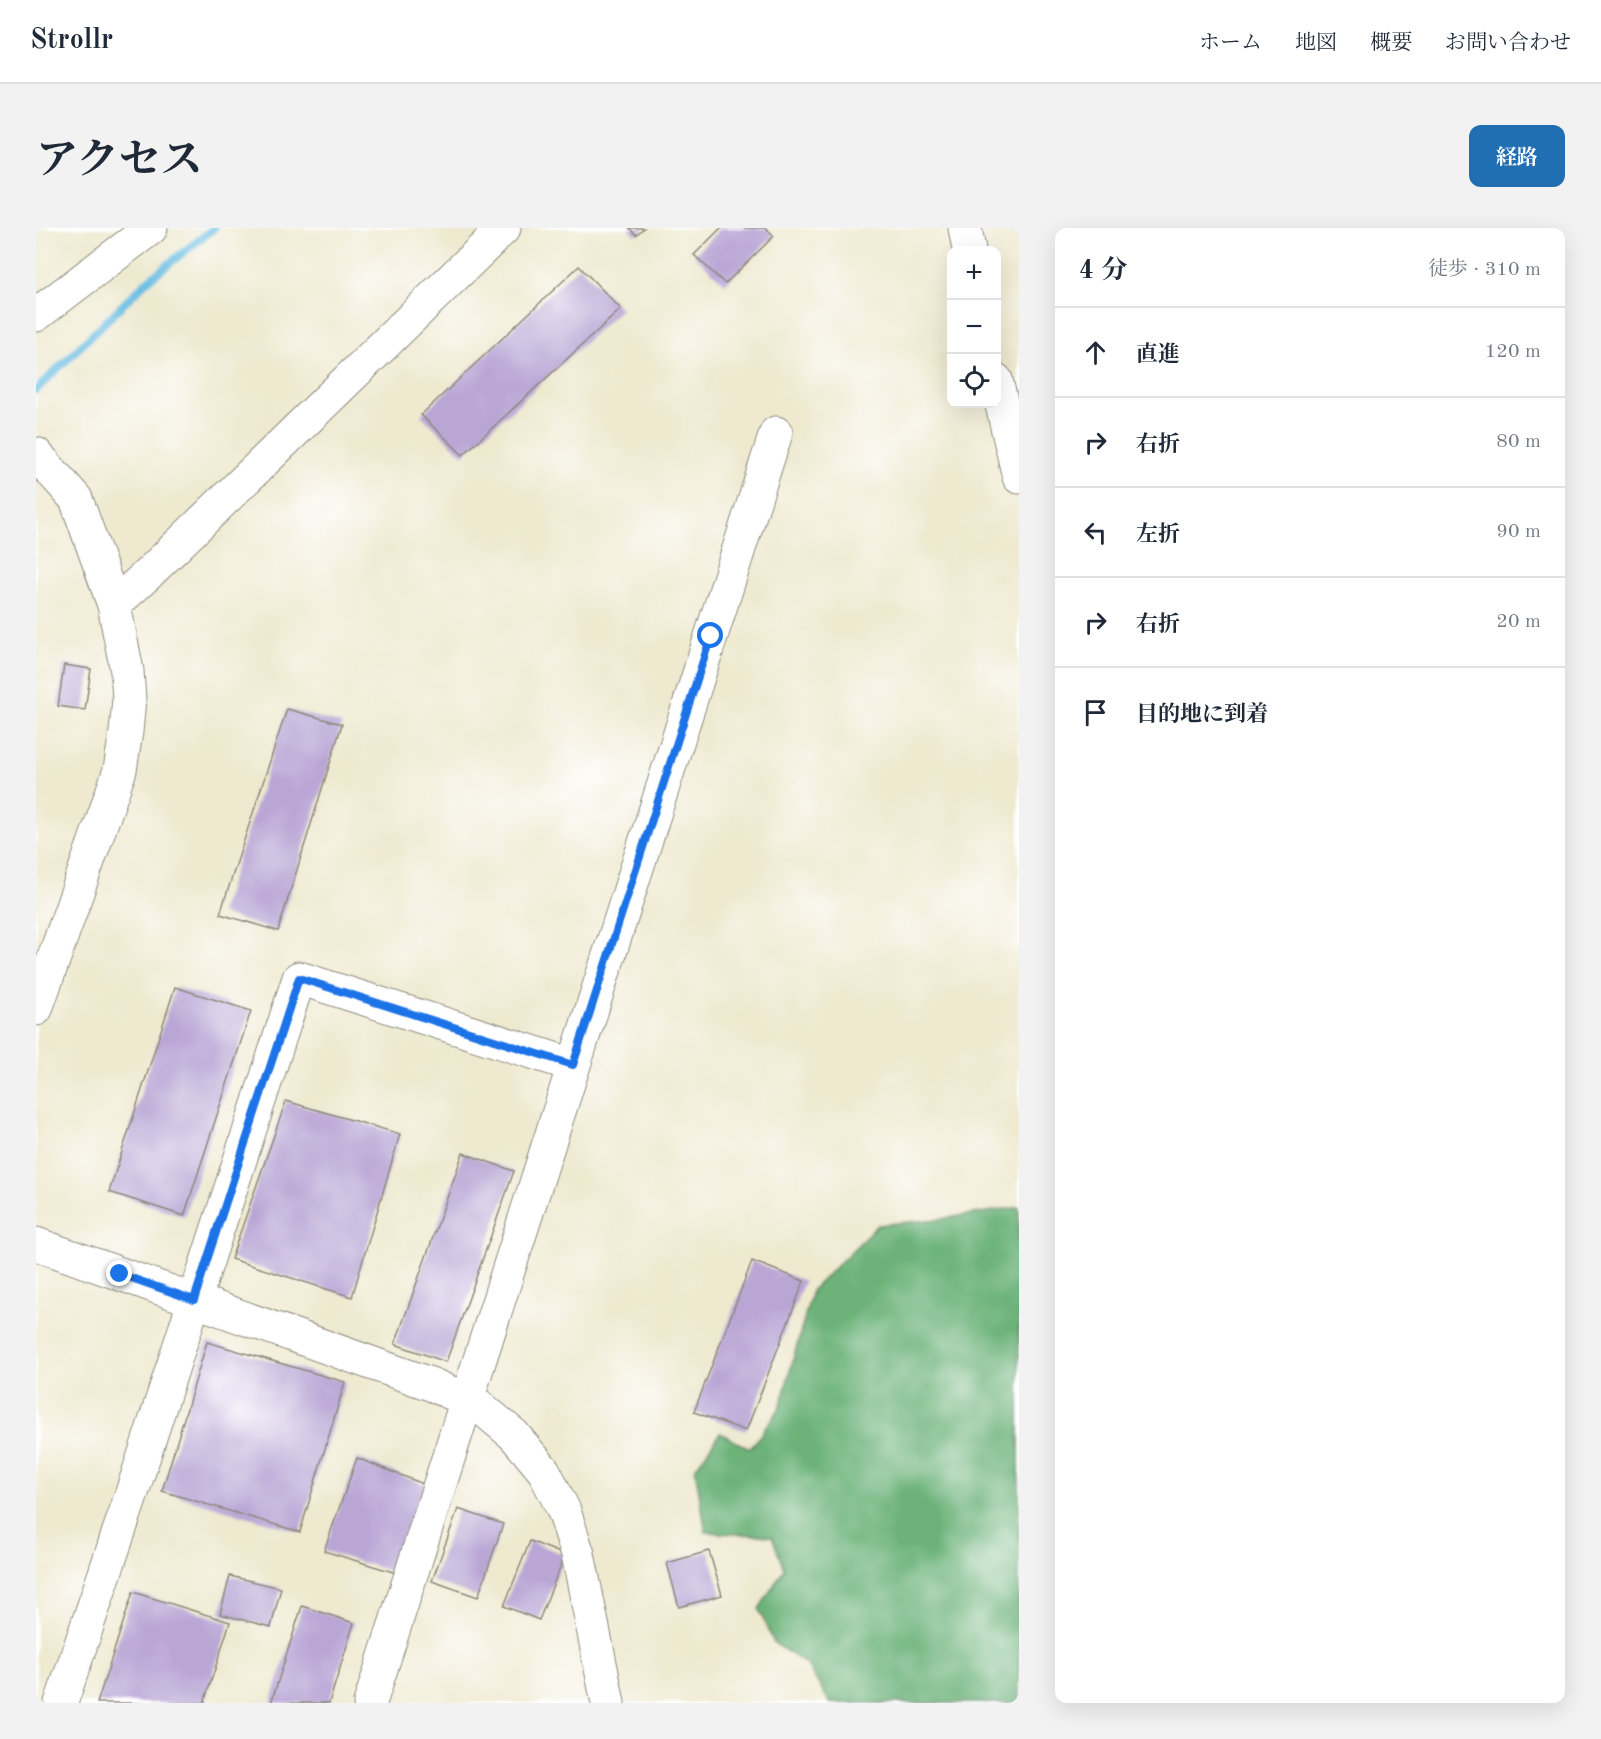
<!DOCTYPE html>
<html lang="ja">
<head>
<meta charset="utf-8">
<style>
	body { margin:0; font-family:"Old Standard TT","Noto Serif JP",serif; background:#f2f2f3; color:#1f2937 }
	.controls { position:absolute; right:18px; top:18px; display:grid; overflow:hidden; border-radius:12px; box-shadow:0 6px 24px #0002 }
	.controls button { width:54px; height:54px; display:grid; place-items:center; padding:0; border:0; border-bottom:2px solid #e0e1e3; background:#fff; color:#1f2937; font:30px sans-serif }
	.stop { position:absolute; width:18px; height:18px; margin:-14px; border:4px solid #1a73e8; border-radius:50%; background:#fff }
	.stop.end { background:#1a73e8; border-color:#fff; box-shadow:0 2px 6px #0008 }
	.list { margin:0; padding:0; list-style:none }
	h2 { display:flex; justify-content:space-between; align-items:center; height:78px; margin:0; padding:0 24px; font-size:26px }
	h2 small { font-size:20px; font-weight:400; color:#747a83 }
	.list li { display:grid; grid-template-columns:39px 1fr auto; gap:18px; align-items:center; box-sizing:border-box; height:90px; padding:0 24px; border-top:2px solid #e0e1e3 }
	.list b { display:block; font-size:22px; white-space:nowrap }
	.list em { font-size:20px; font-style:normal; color:#747a83 }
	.icon { flex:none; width:33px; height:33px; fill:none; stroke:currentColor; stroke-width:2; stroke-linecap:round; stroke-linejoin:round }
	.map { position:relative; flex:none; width:983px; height:1475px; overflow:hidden; border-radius:12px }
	header { display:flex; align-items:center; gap:36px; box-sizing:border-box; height:84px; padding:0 30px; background:#fff; border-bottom:2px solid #e0e1e3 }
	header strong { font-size:28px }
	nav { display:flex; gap:33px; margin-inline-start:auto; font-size:21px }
	.intro { display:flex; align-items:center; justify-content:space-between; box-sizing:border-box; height:144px; padding:0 36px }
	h1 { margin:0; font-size:42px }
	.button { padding:15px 27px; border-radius:12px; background:#1f6fb2; color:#fff; font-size:21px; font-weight:700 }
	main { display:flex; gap:36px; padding:0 36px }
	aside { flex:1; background:#fff; border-radius:12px; box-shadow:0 6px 24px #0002 }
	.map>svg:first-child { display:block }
	.forest { fill:#6cb279; stroke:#4c6e52; stroke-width:1.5 }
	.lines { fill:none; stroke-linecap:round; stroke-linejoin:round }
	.stream { stroke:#64bbe1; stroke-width:8 }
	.building { fill:#b9a6d5 }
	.minor-casing { stroke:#8c8a7d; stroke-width:35 }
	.minor { stroke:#fff; stroke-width:33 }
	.route { stroke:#1a73e8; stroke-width:8 }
</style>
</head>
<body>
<header>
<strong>Strollr</strong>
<nav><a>ホーム</a><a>地図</a><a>概要</a><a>お問い合わせ</a></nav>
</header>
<div class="intro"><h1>アクセス</h1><a class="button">経路</a></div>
<main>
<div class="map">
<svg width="983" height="1475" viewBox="0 0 983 1475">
	<rect width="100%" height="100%" fill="#fff"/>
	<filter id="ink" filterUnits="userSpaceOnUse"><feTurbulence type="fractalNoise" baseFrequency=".0167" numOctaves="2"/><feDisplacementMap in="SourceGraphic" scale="12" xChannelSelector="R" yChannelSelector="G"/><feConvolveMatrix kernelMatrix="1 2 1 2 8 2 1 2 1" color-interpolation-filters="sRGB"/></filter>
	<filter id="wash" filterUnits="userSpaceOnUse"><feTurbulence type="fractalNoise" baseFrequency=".008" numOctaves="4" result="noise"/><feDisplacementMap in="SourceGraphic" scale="24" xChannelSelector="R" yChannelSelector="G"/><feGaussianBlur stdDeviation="1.35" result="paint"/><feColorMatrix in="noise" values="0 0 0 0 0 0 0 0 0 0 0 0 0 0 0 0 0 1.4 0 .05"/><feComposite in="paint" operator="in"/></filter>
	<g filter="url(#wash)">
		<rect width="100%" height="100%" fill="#eee9cf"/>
		<path class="forest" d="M983,979V1475H794L771,1437L738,1415L723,1381L748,1341L736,1308L670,1304L659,1241L684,1205L714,1221L744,1180L776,1062L842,997L904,991Z"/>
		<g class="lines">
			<path class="stream" d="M0,162L111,53L178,0"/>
		</g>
		<g id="blocks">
			<path class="building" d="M593,0H608L600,7Z
				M685,0H730L738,8L689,56L658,27Z
				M543,38L585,81L427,227L385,187Z
				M28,437L55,441L49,482L22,478Z
				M251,481L306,496L242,703L184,686Z
				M139,759L215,783L148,988L73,964Z
				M250,873L364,906L316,1069L195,1031Z
				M427,925L478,943L410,1134L359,1116Z
				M716,1033L768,1053L710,1203L658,1184Z
				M171,1114L309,1154L264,1304L126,1263Z
				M321,1230L395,1259L367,1347L288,1323Z
				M422,1281L467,1296L442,1369L396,1353Z
				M494,1313L529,1327L503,1392L468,1378Z
				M673,1323L686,1367L643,1379L631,1335Z
				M194,1348L245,1360L235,1399L184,1386Z
				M97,1364L194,1394L168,1475H61Z
				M266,1378L318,1395L293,1475H235Z"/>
		</g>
	</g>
	<g filter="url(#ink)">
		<use href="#blocks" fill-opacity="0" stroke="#8c8a7d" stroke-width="1.5"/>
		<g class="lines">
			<defs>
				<path id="minor" d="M929,0L933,22
					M0,87L115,0
					M960,152L983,249
					M0,226L40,271L78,377L91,443L93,471L90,504L84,542L0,781
					M78,377L113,345L468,0
					M0,1016L397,1157L442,1177L478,1207L508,1243L528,1283L542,1326L572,1475
					M25,1475L92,1277L263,750L537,837
					M334,1475L740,205"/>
			</defs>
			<use href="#minor" class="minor-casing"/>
			<use href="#minor" class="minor"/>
		</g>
	</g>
	<g class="lines" filter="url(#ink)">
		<path class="route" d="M84,1046L158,1072L263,750L537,837L675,408"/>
	</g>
</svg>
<div class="controls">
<button>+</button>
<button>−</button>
<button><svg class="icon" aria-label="locate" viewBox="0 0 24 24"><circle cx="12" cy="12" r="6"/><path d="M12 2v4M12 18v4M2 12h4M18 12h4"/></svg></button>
</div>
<div class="stop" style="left:675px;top:408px"></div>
<div class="stop end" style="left:84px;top:1046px"></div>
</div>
<aside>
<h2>4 分<small>徒歩 · 310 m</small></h2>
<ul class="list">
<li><svg class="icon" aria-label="ahead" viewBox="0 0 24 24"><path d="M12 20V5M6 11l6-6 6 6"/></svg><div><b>直進</b></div><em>120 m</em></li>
<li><svg class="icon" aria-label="right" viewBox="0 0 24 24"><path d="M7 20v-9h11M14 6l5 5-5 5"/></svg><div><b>右折</b></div><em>80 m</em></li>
<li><svg class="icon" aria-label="left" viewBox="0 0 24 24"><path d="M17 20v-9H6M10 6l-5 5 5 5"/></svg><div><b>左折</b></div><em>90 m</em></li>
<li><svg class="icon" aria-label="right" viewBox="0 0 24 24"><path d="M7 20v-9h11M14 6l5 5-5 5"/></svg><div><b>右折</b></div><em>20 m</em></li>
<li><svg class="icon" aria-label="arrive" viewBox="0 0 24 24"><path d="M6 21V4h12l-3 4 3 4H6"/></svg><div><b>目的地に到着</b></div></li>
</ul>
</aside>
</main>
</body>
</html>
